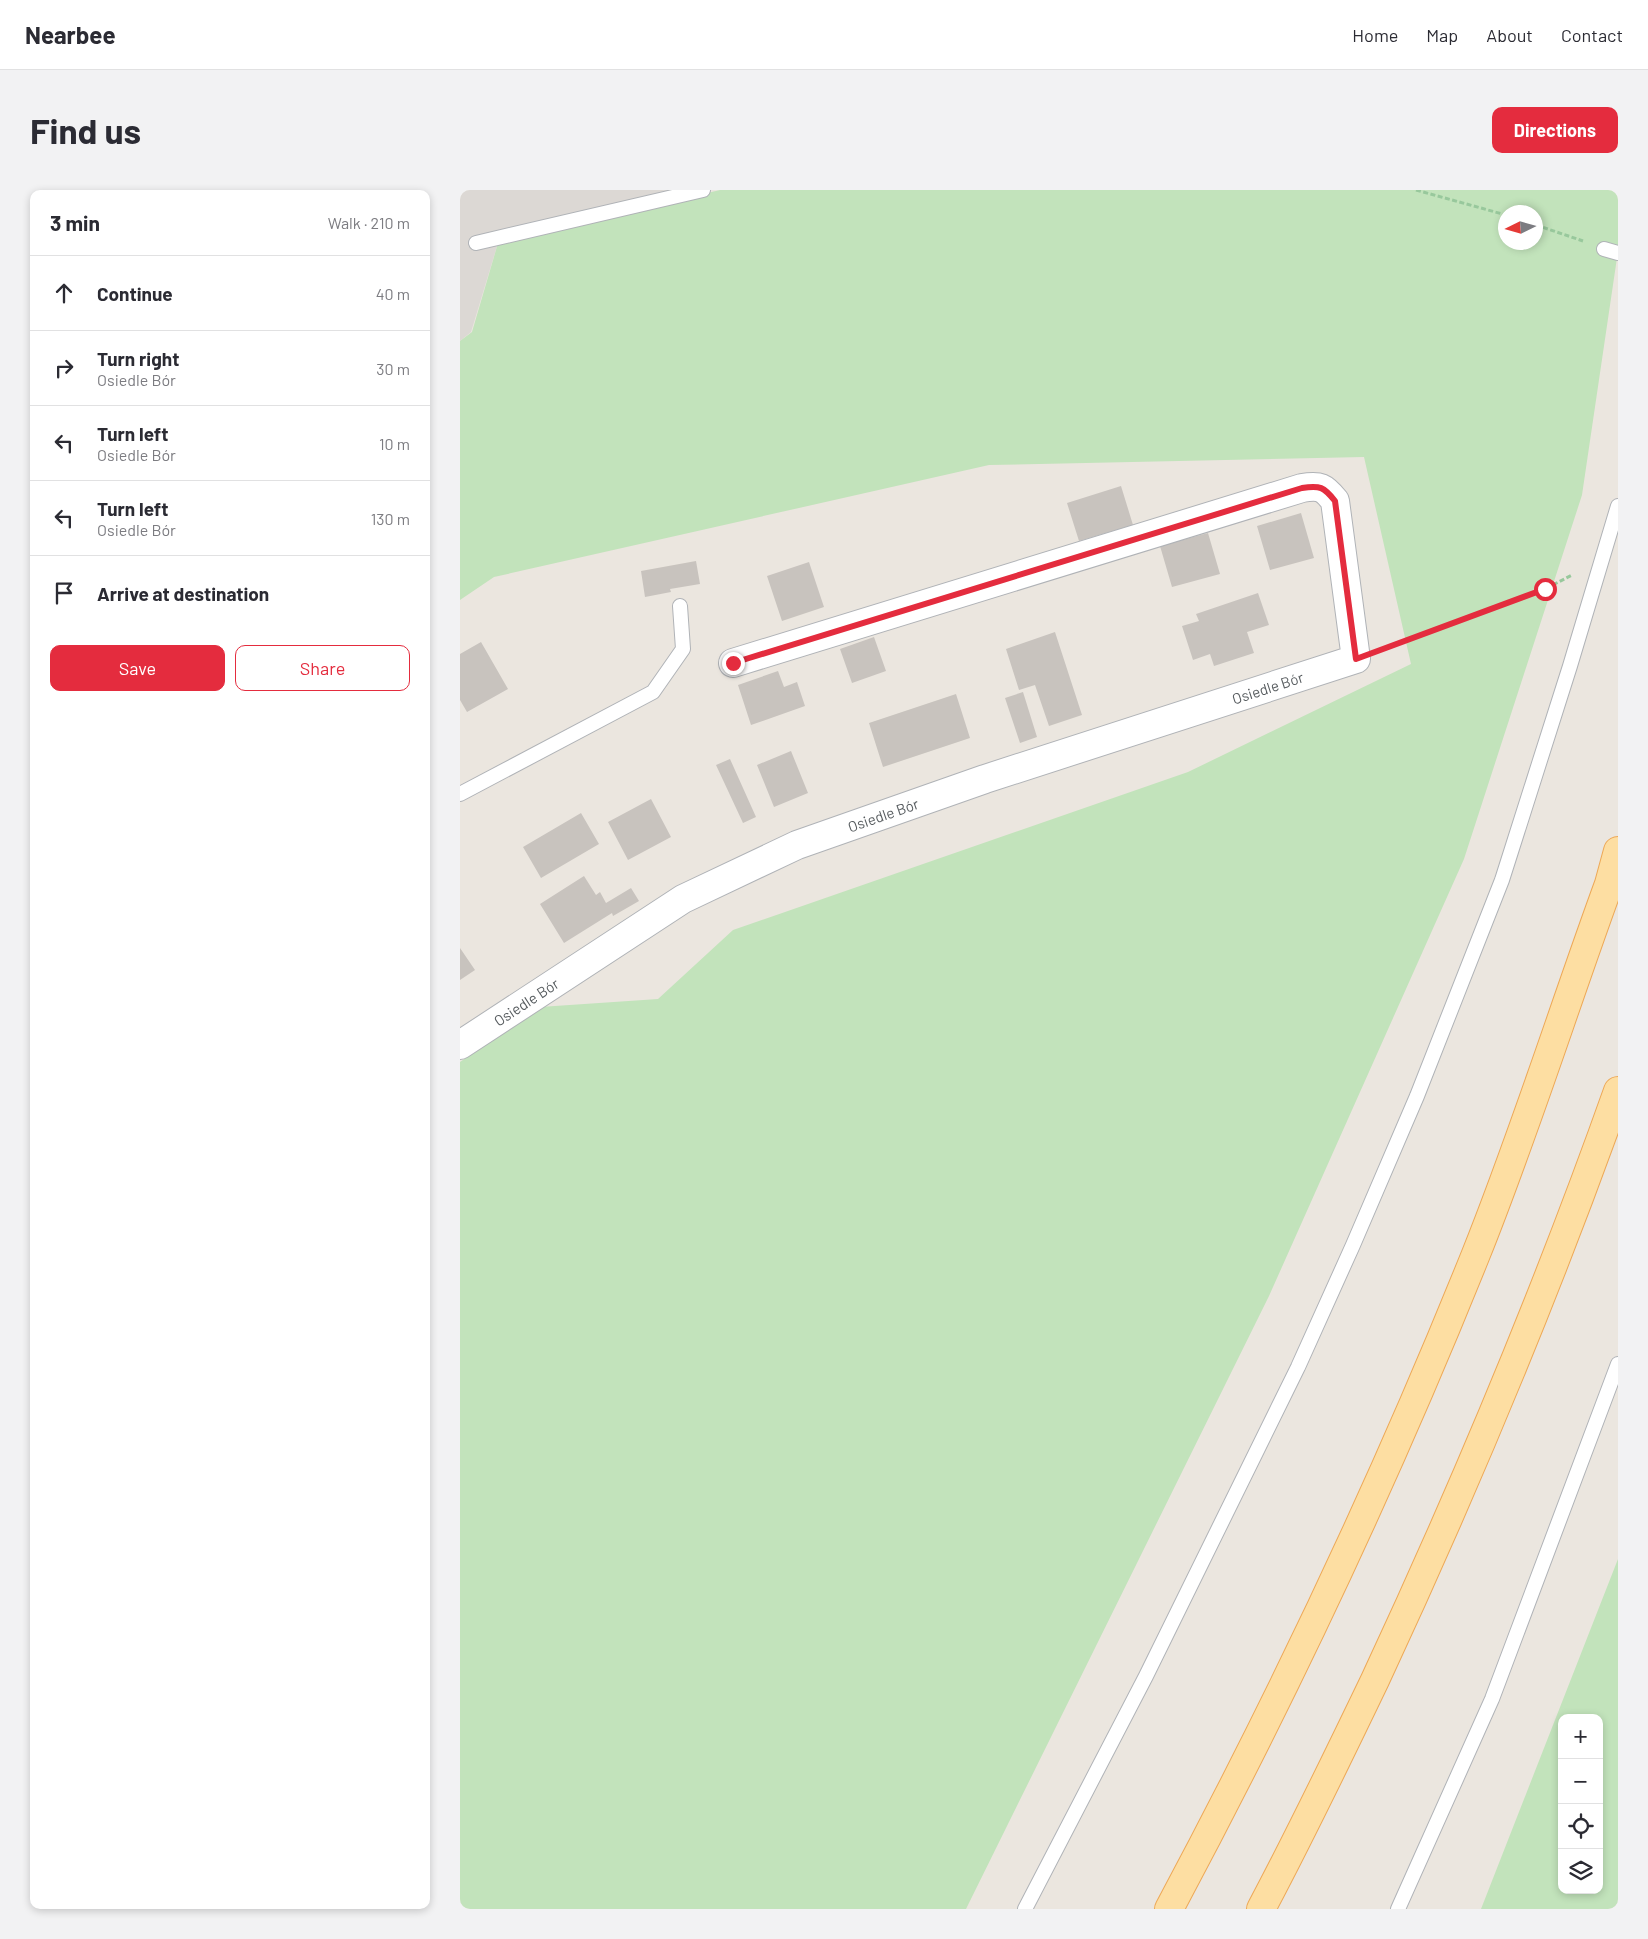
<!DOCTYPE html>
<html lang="en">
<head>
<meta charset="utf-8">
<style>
	body { margin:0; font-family:Barlow,sans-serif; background:#f2f2f3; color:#2b2b33 }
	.controls { position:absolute; right:15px; bottom:15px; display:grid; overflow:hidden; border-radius:10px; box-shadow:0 2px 8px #0003 }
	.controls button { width:45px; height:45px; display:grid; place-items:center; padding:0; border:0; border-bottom:1px solid #e1e1e2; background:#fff; color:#2b2b33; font:25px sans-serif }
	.compass { position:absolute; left:1038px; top:15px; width:45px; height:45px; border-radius:50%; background:#fff; box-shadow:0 2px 8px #0003; rotate:265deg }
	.stop { position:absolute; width:15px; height:15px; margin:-11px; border:4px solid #e42c3e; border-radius:50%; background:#fff }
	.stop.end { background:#e42c3e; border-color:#fff; box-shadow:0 1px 5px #0008 }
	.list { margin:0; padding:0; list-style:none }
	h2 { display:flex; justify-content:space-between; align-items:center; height:65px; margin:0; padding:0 20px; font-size:21px }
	h2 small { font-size:16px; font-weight:400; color:#7c7c81 }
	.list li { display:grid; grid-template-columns:32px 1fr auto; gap:15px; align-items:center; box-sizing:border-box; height:75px; padding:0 20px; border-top:1px solid #e1e1e2 }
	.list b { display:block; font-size:19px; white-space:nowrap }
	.list p { margin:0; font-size:16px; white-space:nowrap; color:#7c7c81 }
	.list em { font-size:16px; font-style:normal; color:#7c7c81 }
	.actions { display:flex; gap:10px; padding:15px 20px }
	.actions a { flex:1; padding:11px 0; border:1px solid #e42c3e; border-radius:10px; text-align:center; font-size:18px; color:#e42c3e }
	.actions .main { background:#e42c3e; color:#fff }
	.icon { flex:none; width:28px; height:28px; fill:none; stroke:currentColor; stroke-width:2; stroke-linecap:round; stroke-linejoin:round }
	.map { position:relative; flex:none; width:1158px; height:1719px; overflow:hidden; border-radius:10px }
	header { display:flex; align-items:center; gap:30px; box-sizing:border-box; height:70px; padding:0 25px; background:#fff; border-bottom:1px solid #e1e1e2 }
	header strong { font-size:24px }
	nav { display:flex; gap:28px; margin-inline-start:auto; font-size:18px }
	.intro { display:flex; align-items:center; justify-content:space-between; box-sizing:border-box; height:120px; padding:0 30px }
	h1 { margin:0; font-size:35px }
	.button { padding:12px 22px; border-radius:10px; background:#e42c3e; color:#fff; font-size:18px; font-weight:700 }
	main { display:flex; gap:30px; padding:0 30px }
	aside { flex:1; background:#fff; border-radius:10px; box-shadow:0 2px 8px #0003 }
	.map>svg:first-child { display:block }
	.industrial { fill:#dcd8d4 }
	.green { fill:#c2e3bb; fill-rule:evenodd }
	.building { fill:#c8c3be }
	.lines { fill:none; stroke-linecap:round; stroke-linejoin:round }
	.lane-casing { stroke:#b0b3b7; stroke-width:16 }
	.street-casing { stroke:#b0b3b7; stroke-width:30 }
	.primary-casing { stroke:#eda856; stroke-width:30 }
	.path { stroke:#98c89c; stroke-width:3; stroke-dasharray:5 2.5; stroke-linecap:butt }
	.lane { stroke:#fff; stroke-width:14 }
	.street { stroke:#fff; stroke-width:28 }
	.primary { stroke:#fddea2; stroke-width:28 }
	.route { stroke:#e42c3e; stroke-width:6 }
	.labels { text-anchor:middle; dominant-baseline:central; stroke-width:4; stroke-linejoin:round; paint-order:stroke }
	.street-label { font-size:15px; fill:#585d60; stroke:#fff }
</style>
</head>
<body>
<header>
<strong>Nearbee</strong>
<nav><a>Home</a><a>Map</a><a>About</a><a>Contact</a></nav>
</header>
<div class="intro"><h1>Find us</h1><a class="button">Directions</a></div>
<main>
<aside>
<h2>3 min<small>Walk · 210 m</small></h2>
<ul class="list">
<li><svg class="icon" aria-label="ahead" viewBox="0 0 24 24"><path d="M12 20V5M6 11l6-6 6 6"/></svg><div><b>Continue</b></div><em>40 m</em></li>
<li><svg class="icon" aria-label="right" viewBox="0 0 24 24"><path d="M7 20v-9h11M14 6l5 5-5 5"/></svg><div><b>Turn right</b><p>Osiedle Bór</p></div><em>30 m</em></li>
<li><svg class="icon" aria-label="left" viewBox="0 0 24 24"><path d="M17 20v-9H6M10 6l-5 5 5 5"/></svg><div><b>Turn left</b><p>Osiedle Bór</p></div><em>10 m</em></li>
<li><svg class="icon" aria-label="left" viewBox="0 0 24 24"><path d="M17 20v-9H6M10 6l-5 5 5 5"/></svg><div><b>Turn left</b><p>Osiedle Bór</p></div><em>130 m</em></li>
<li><svg class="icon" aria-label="arrive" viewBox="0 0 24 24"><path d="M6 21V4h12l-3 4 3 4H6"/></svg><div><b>Arrive at destination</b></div></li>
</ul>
<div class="actions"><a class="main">Save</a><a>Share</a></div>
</aside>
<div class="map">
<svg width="1158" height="1719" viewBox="0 0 1158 1719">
	<rect width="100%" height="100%" fill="#ebe6df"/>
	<path class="industrial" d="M0,0H225L38,53L11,142L0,151Z"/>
	<path class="green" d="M260,0H1158V61L1122,305L1004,669L809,1106L506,1719H0V872L80,817L198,809L273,740L728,582L951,474L904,267L529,275L34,387L0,410V151L12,142L38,53ZM1046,22H1076V52H1046Z
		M1158,1369V1719H1021ZM1102,1528H1139V1700H1102Z"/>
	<path class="building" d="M661,296L673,335L619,351L607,313Z
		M841,323L854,368L810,380L797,336Z
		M748,343L760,384L712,397L700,356Z
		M236,371L240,394L210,399L211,402L185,407L181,381Z
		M349,372L364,417L322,431L307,386Z
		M798,403L809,435L787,442L794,463L754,476L750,464L733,470L722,436L739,431L736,424Z
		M595,442L622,525L589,536L575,495L559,500L546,459Z
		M414,447L426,481L392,493L380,459Z
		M21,452L48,499L7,522L0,510V464Z
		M318,481L324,497L337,492L345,516L291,535L278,495Z
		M563,502L577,547L560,553L545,508Z
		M496,504L510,548L423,577L409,533Z
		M331,561L348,603L314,617L297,575Z
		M270,569L296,627L283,633L256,575Z
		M191,609L211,647L168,670L148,632Z
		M121,623L139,654L81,688L63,657Z
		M124,686L136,705L140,702L146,713L171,698L179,711L153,726L152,723L104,753L80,714Z
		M0,758L15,780L0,790Z"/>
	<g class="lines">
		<defs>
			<path id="lane" d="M16,53L243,0
				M1144,59L1158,63
				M0,604L193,502L223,459L220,416
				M565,1719L686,1486L838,1177L893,1055L957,906L1042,690L1110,476L1158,316
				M938,1719L1032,1509L1158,1174"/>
			<g id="street">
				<path id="s1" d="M0,855L223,709L337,655L525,589L896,469L875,311C864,297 860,295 842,298L273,473"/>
			</g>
			<path id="primary" d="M709,1719C823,1506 926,1288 1016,1064C1065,942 1104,817 1149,694L1158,661
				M801,1719C841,1644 878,1567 915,1490C1005,1297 1087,1101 1158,901"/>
		</defs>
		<use href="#lane" class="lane-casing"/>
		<use href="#street" class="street-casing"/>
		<use href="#primary" class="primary-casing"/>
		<path class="path" d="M956,0L1046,25
			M1076,35L1123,51
			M925,459L1085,399L1112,385"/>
		<use href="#lane" class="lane"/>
		<use href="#street" class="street"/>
		<use href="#primary" class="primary"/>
	</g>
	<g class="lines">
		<path class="route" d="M273,473L842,298C860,295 864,297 875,311L896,469L1085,399"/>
	</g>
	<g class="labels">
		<g class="street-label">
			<text stroke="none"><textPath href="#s1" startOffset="889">Osiedle Bór</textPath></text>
			<text stroke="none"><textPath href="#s1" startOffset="484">Osiedle Bór</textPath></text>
			<text stroke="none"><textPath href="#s1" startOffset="79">Osiedle Bór</textPath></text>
		</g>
	</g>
</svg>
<div class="controls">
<button>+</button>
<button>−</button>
<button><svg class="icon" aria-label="locate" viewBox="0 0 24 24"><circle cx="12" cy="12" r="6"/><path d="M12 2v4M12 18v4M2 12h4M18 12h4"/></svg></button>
<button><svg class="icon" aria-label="layers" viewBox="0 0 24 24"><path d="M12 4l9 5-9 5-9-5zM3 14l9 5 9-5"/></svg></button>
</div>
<svg class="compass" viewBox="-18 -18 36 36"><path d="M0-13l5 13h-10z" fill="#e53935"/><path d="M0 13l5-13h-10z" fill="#7c7c81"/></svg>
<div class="stop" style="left:1085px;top:399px"></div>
<div class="stop end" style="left:273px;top:473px"></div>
</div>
</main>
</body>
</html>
